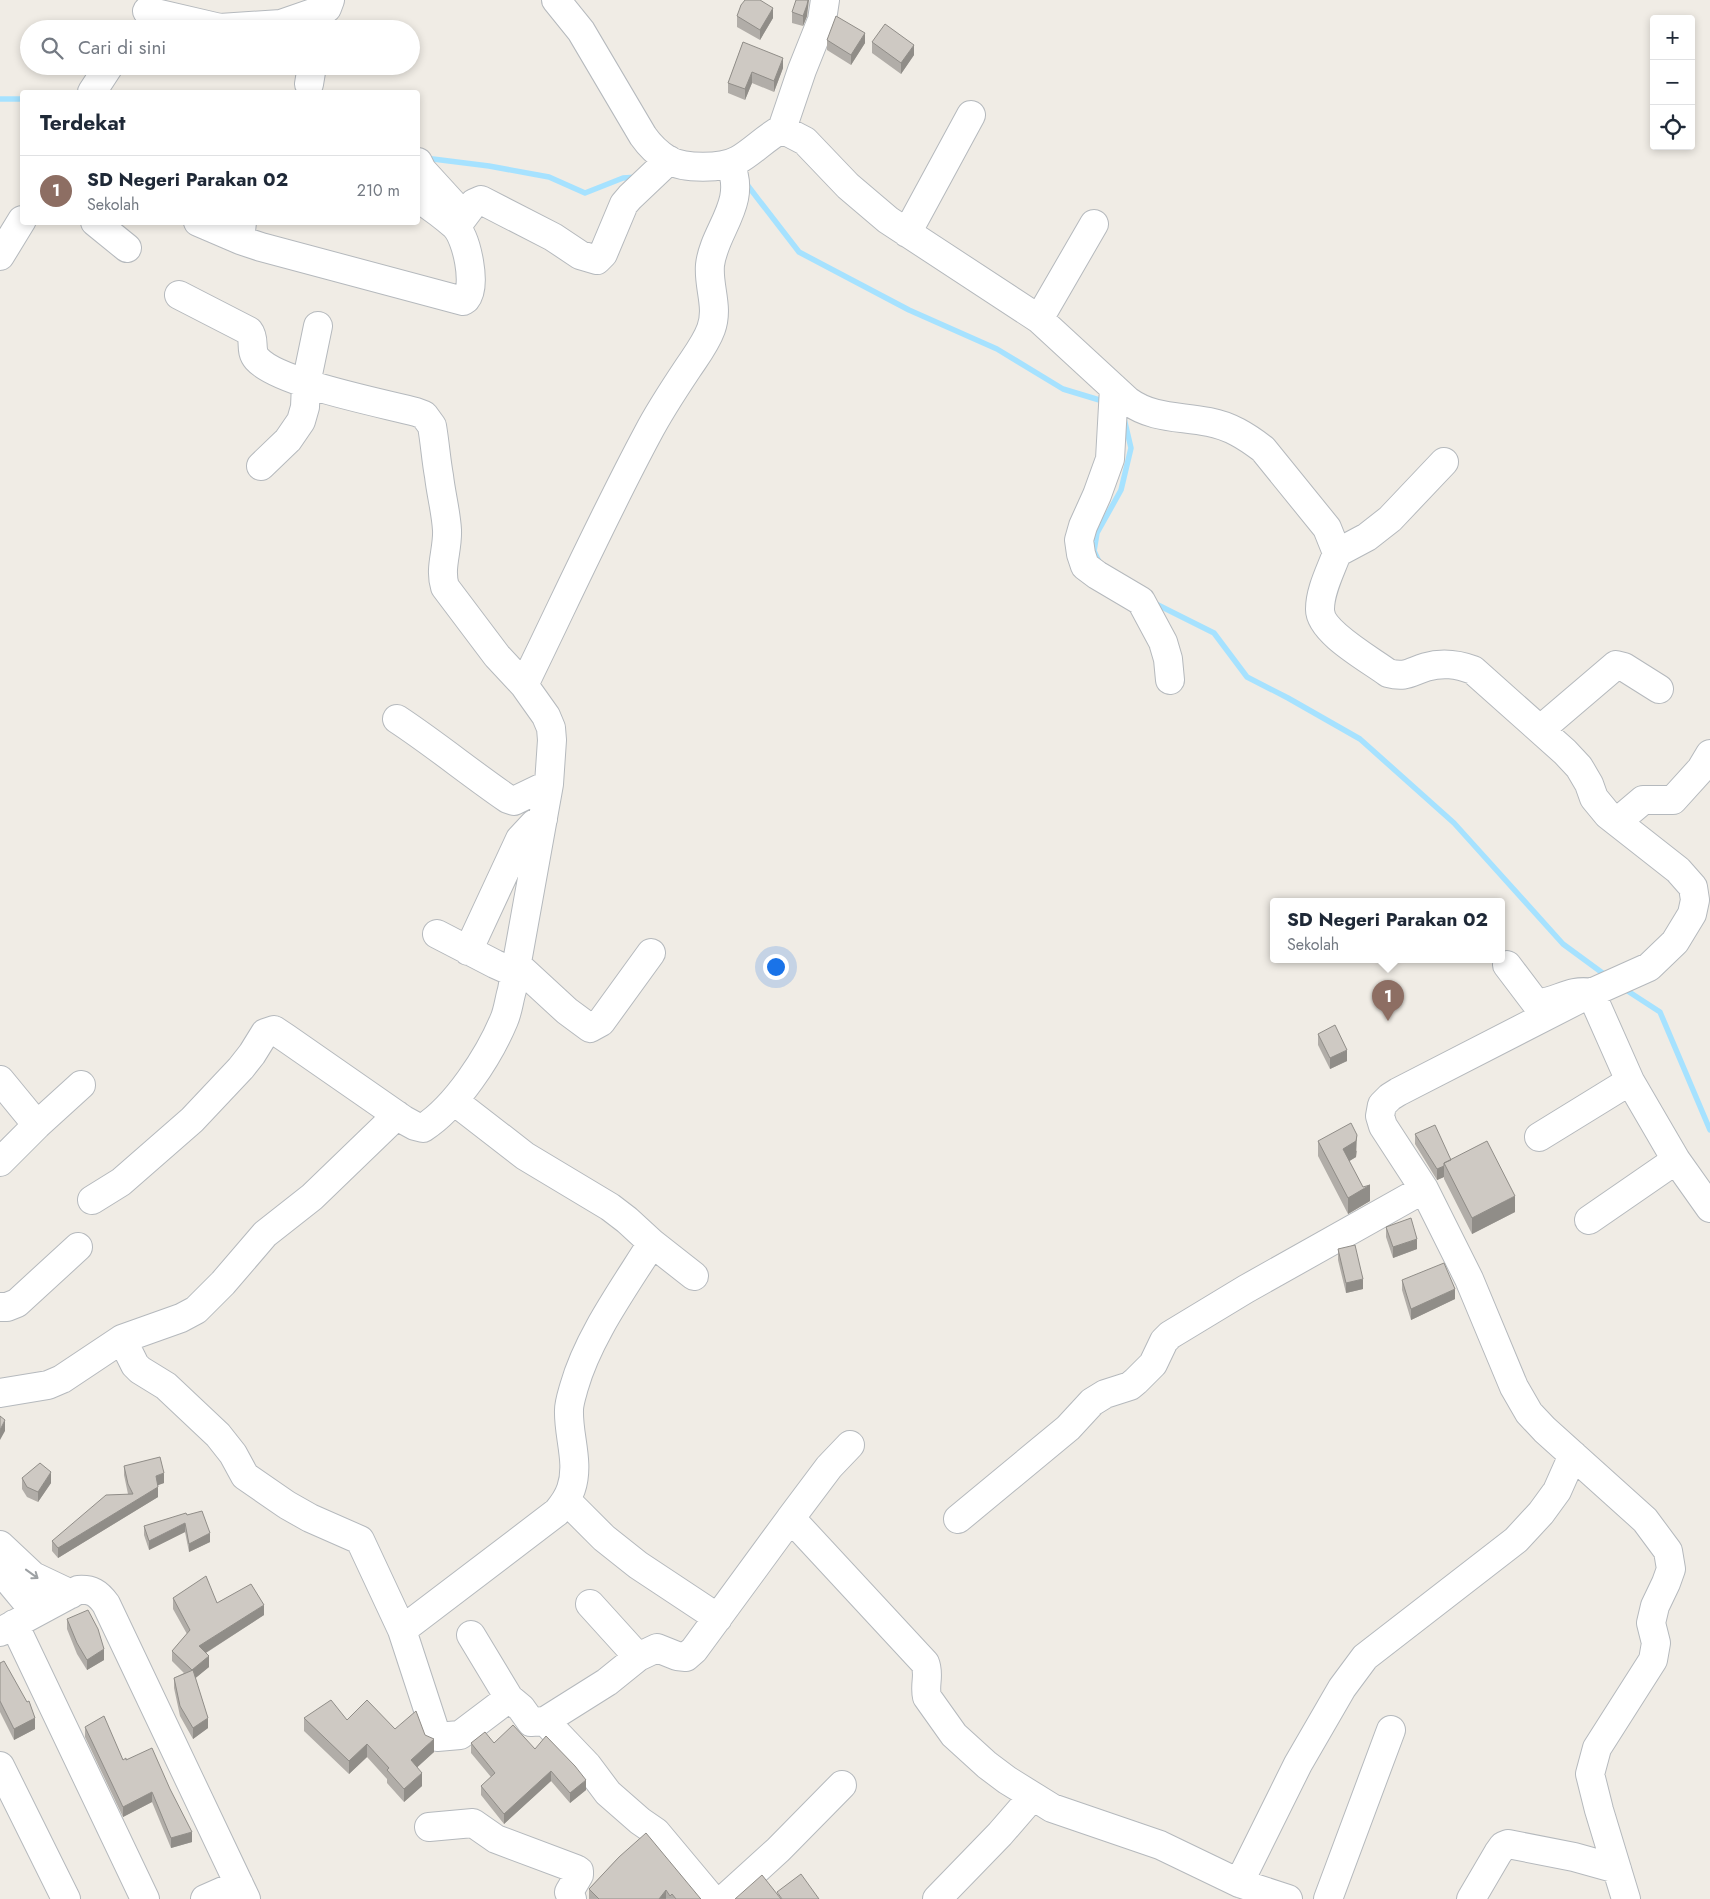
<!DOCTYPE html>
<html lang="id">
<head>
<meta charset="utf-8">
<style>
	body { margin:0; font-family:Jost,sans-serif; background:#f2f2f3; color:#1f2937 }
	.controls { position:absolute; right:15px; top:15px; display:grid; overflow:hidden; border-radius:5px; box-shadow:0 2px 8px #0003 }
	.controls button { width:45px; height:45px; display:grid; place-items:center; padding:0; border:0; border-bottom:1px solid #e0e1e3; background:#fff; color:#1f2937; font:25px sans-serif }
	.you { position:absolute; left:775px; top:966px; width:18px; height:18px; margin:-12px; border:4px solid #fff; border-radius:50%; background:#1a73e8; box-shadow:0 0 0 8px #1a73e833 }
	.badge { display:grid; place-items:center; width:32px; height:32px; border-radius:50%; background:#1a73e8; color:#fff; font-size:16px; font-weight:700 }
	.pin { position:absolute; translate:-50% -41px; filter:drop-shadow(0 1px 2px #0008) }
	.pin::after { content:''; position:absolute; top:26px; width:18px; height:15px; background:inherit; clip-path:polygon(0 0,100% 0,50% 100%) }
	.popup { position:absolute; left:1270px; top:898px; width:235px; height:65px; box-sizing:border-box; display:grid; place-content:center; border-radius:5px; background:#fff; filter:drop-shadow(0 1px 4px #0005); font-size:16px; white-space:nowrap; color:#747a83 }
	.popup b { font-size:19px; color:#1f2937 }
	.popup::after { content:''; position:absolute; left:50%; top:100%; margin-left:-10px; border:10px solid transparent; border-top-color:#fff }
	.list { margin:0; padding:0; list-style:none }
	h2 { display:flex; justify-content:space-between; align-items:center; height:65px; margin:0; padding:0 20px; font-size:21px }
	h2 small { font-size:16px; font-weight:400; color:#747a83 }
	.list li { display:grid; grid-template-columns:32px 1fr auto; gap:15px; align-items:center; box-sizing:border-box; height:70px; padding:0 20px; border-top:1px solid #e0e1e3 }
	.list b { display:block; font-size:19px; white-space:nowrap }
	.list p { margin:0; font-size:16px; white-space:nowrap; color:#747a83 }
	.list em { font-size:16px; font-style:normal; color:#747a83 }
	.icon { flex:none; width:28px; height:28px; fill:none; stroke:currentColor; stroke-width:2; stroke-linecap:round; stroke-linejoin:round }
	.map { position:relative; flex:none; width:1710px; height:1899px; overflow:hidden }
	.search { position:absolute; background:#fff; box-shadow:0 2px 8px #0003; left:20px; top:20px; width:400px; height:55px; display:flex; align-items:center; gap:12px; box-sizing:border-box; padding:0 18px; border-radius:28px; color:#747a83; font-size:19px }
	.panel { position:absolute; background:#fff; box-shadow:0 2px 8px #0003; left:20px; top:90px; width:400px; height:135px; border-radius:5px }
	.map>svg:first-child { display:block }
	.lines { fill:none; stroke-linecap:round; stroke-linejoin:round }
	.stream { stroke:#a6e2ff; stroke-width:5.5 }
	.minor-casing { stroke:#b5b9bd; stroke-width:30 }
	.minor { stroke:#fff; stroke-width:28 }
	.wall { fill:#b1ada8 }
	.shaded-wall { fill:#908d88 }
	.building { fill:#cec9c3; stroke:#908d88 }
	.oneway { stroke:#9da1a4 }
</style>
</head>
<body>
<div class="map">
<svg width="1710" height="1899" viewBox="0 0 1710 1899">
	<rect width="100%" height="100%" fill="#f0ece5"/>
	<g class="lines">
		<path class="stream" d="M0,99H22
			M425,158L489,166L549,177L585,193L623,178L638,177
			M745,182L799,252L909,310L997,349L1063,389L1106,402
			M1100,564L1094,551L1097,533L1121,490L1131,448L1124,418
			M1154,603L1214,633L1247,677L1288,698L1360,739L1454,823L1563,944L1608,977
			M1623,988L1660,1012L1710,1130"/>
		<defs>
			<path id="minor" d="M556,0L581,31L643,136C650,146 657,153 668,160C684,169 722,169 738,160C754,151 766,137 782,129L805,141L848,186L888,220L1039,319L1128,401C1153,419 1179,416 1209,422C1230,426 1246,436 1263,449L1327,528L1337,553C1331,570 1320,590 1320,609C1319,632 1371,660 1388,673C1406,678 1410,672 1426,667C1443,662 1457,664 1473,670L1565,752L1579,767L1589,784L1594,798L1608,815L1678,870L1693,887L1695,900L1692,914L1675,942L1649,967L1591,993L1398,1092L1390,1097L1382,1105L1380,1116L1383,1126L1424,1189L1469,1279L1514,1387L1529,1413L1545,1430L1645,1520L1668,1551L1671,1569L1666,1583L1655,1606L1651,1623L1656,1643L1653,1660L1597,1748L1590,1774L1599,1810L1626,1899
				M147,11L220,28L281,24L327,8L330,0
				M309,84L312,66
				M92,92L109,66
				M782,129L802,70L822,20L825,0
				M418,162L422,170L464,216
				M95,222L127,248
				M198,222L240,240
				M242,222L240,240L261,247L463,301L466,299C477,286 467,238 455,226C444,216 430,206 418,198
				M456,227L474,203L481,200L553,237L580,255L597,260L603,254L624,204L630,197L669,160
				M907,233L971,115
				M0,256L22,220
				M179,295L249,331C256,340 249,350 257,359C278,383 382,403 416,412L424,415L432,426C435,443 436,460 439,476C441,494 446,512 447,530C448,550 439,568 445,587L497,656L524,685
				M1039,319L1094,224
				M1114,388L1110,459L1097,495L1083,526L1079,540L1081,554L1085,566L1097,575L1141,601L1163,642L1168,659L1170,680
				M261,466L288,440L301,421L305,407L306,384L318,326
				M1337,553L1367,537L1390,519L1444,462
				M397,719C435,744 470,773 508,799L514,801L549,784
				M1541,729L1616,665L1624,667L1659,689
				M1617,822L1643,800H1673L1701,769L1710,754
				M437,934L495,964L515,973
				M468,951L520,839L534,824L543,819
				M516,964L567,1011L590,1028L601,1022L651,953
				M1507,965L1535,1002C1551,1006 1570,988 1591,993L1630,1081L1676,1160L1710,1208
				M0,1080L37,1125
				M454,1101L525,1156L610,1207L627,1220L652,1243L694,1276
				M1539,1137L1630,1081
				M0,1162L37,1125L81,1085
				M92,1200L121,1182L192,1120L241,1068L252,1054L265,1033L274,1030L286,1038L404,1120L415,1126L423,1128C456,1107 489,1056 504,1020C508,1011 509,1000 512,990L549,784L552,740L551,728L546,716L524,685C565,601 604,515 648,433C660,410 674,389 688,368C696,356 706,343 711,329C719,307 708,287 710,265C714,230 748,203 730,164
				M1589,1220L1676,1160
				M0,1307H7L17,1303L78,1247
				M122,1339L135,1365L140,1370L166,1386L218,1435L233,1454L245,1476L287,1505L310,1518L360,1540L402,1630L437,1737L460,1735L509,1698
				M0,1393L48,1385L62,1379L122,1339L181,1318L196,1310L223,1283L265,1234L312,1197L397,1115
				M566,1500L604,1538L638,1565L718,1618
				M790,1519L829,1467L850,1445
				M958,1519L1068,1428L1092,1402L1105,1394L1130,1386L1136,1381L1153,1364L1164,1341L1170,1335L1246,1289L1424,1189
				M0,1545L33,1576L71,1594
				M0,1570L35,1612
				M590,1604L638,1657
				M14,1624L145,1899
				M402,1630L557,1512C563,1505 568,1498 571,1489C580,1463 568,1436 569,1410C569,1403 572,1394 574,1387C588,1337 624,1288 652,1243
				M0,1632L78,1590C92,1589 98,1593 106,1604L246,1899
				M471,1635L509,1698L521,1708L531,1722L545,1721L607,1682L638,1657L657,1648L677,1656L686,1657L694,1650L790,1519L798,1526L925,1663C930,1675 924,1684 927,1697L954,1735L987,1765L1007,1780L1052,1808L1160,1845L1239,1883L1288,1899
				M545,1721L587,1765L608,1793L640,1821L656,1832L712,1899
				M0,1766L66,1899
				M429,1827L473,1823L496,1839L576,1869L579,1871V1875L569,1892L572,1899
				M1239,1883L1298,1764L1342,1688L1365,1657L1516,1540L1541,1513L1557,1491L1573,1455
				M205,1899L239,1884
				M724,1899L778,1850L842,1785
				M937,1899L1000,1834L1032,1797
				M1328,1899L1391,1730
				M1471,1899L1498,1853L1503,1846L1508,1844L1574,1857L1617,1869"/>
		</defs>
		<use href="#minor" class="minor-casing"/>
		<use href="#minor" class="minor"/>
	</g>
	<path class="wall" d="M792,12L807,16L803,26L792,23Z
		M737,16L773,18L760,40L737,27Z
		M827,40L865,43L851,65L827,50Z
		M743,42L783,68L774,92L752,83L745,100L728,93V83Z
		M872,42L914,55L901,74L872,53Z
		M1318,1034L1347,1061L1330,1069L1318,1045Z
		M1415,1134L1451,1160L1515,1212L1472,1234L1444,1179V1177L1437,1180L1415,1144Z
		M1318,1141L1357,1151L1356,1157L1349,1161L1370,1201L1348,1214L1318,1156Z
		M1386,1227L1417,1249L1393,1258L1386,1237Z
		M1338,1249L1363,1289L1346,1293L1338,1260Z
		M1402,1280L1455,1299L1411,1320L1402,1290Z
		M124,1466L164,1483L157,1485L158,1497L58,1558L52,1551V1541L128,1494L124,1475Z
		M22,1478L51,1483L38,1502L27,1497L22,1489Z
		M187,1515L210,1542L189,1552L185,1532L149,1550L144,1535V1526Z
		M173,1598L217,1603L264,1615L206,1653L209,1667L195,1678L208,1728L193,1739L180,1716L174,1688V1678L184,1673L172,1661V1651L187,1634L173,1609Z
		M67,1619L104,1660L87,1670L77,1654L67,1629Z
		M0,1663L35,1729L14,1740L0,1712Z
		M304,1718L347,1720L425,1735L434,1752L417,1767L422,1786L404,1802L387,1783V1779L367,1757L349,1774L304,1731Z
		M85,1727L123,1760H126L192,1842L171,1848L152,1802L123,1817L85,1737Z
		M471,1743H494L535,1749L586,1790L570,1803L551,1781L504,1824L481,1795V1786L491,1777L471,1753Z
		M619,1857L700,1898L701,1899H589V1889Z"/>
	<path class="shaded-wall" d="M808,0H809L807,16L803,26V16Z
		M773,8V18L760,40V30Z
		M865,33V43L851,65V55Z
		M914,45V55L901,74V63Z
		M783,58V68L774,92V81Z
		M752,72V83L745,100V89Z
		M1347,1050V1061L1330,1069V1058Z
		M1357,1135L1356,1157L1343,1165V1149Z
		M1444,1166V1177L1437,1180V1169Z
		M1370,1185V1201L1348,1214V1198Z
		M1515,1196V1212L1472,1234V1218Z
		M1417,1239V1249L1393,1258V1247Z
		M1363,1279V1289L1346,1293V1283Z
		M1455,1289V1299L1411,1320V1309Z
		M5,1420V1431L0,1440V1430Z
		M51,1472V1483L38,1502V1492Z
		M164,1473V1483L156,1486V1476Z
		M158,1487V1497L58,1558V1548Z
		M185,1523V1532L149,1550V1541Z
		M210,1533V1542L189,1552V1544Z
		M264,1605V1615L199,1657V1646Z
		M104,1649V1660L87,1670V1660Z
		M209,1656V1667L192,1681V1670Z
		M35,1718V1729L14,1740V1729Z
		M208,1718V1728L193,1739V1728Z
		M434,1739V1752L411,1773V1760Z
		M367,1744V1757L349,1774V1761Z
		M551,1771V1781L504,1824V1814Z
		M422,1773V1786L404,1802V1789Z
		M586,1780V1790L570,1803V1793Z
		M152,1792V1802L123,1817V1807Z
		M192,1832V1842L171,1848V1838Z
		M666,1890V1899H659Z"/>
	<path class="building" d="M745,0H760L773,8L760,30L737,16L741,5Z
		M796,0H808L807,5L803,16L792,12Z
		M836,16L865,33L851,55L827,40Z
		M885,24L914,45L901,63L872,42Z
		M743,42L783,58L774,81L752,72L745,89L728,83Z
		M1335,1025L1347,1050L1330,1058L1318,1034Z
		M1351,1123L1357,1135L1356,1141L1343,1149L1363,1187L1370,1185L1348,1198L1318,1141Z
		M1435,1125L1451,1160L1444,1163V1166L1437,1169L1415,1134Z
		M1487,1141L1515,1196L1472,1218L1444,1163Z
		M1411,1218L1417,1239L1393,1247L1386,1227Z
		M1355,1245L1363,1279L1346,1283L1338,1249Z
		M1444,1263L1455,1289L1411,1309L1402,1280Z
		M0,1416L5,1420L0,1430Z
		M160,1457L164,1473L156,1476L158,1487L58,1548L52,1541L106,1495L133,1494L128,1484L124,1466Z
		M40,1463L51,1472L38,1492L27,1487L22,1478Z
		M202,1511L210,1533L189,1544L185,1523L149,1541L144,1526L186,1513L187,1515Z
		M206,1576L217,1603L251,1584L264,1605L199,1646L209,1656L192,1670L172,1651L190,1630L173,1598Z
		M88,1610L98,1629L104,1649L87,1660L77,1643L67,1619Z
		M4,1661L27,1702L29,1701L35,1718L14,1729L0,1701V1663Z
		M193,1670L208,1718L193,1728L180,1706L174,1678Z
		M331,1700L347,1720L367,1700L395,1729L416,1711L425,1735L434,1739L411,1760L422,1773L404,1789L387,1770L389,1768L367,1744L349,1761L304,1718Z
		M104,1716L123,1760L126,1758V1760L152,1748L170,1789L192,1832L171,1838L152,1792L123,1807L85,1727Z
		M513,1725L535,1749L546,1736L575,1766L586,1780L570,1793L551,1771L504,1814L481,1786L495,1773L471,1743L485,1732L494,1743Z
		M646,1833L700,1898L701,1899H676L672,1894L670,1896L666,1890L659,1899H599L589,1889L619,1857Z
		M801,1874L819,1899H782L777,1892Z
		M762,1875L781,1899H735Z"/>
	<defs><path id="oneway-shaft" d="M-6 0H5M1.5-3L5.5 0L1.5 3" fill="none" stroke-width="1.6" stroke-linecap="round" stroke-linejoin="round" transform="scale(1.25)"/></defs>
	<use class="oneway" href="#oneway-shaft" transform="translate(32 1574) rotate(36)"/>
</svg>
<div class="controls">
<button>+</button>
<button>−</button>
<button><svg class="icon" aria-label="locate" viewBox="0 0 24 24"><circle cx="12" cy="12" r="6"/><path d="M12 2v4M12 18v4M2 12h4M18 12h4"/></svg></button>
</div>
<div class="you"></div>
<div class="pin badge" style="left:1388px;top:1021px;background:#8d6e63">1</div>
<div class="popup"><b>SD Negeri Parakan 02</b>Sekolah</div>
<div class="search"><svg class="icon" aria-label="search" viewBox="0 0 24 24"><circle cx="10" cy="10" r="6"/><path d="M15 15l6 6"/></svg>Cari di sini</div>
<section class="panel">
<h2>Terdekat<small></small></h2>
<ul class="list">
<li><span class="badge" style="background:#8d6e63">1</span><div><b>SD Negeri Parakan 02</b><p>Sekolah</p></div><em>210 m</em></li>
</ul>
</section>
</div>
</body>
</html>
